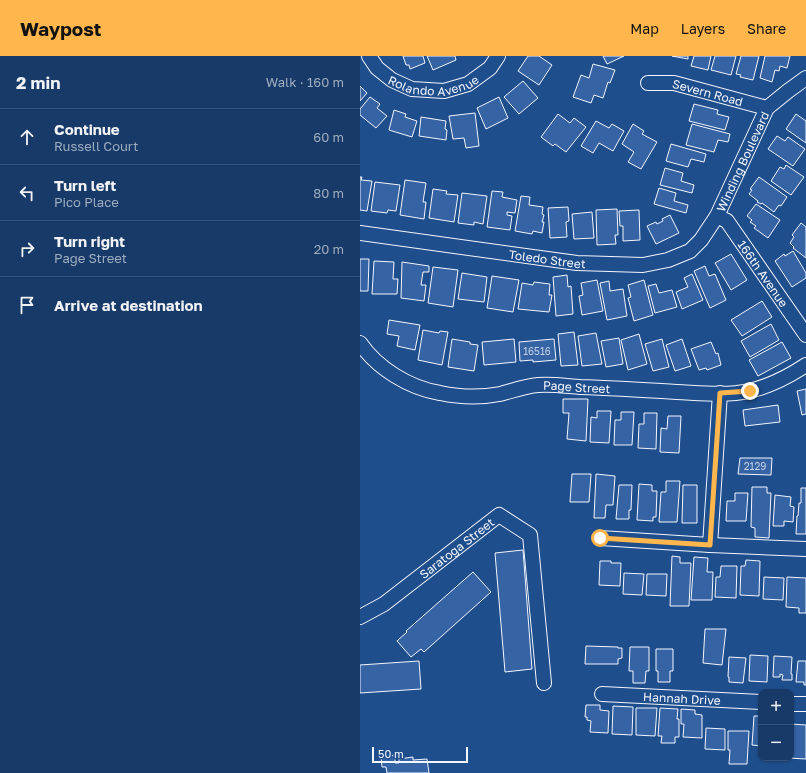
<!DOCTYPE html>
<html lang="en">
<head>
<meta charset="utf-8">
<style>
	body { margin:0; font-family:"Golos Text",sans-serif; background:#20416f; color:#f1f3f6 }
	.controls { position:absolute; right:12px; bottom:12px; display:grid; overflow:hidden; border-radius:8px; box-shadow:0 1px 3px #0004 }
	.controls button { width:36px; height:36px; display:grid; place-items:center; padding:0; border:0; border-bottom:1px solid #36547d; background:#173a69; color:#f1f3f6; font:20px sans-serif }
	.scale { position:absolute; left:12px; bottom:10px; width:96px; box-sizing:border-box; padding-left:4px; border:2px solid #f2f6ff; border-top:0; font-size:11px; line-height:14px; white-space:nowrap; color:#f2f6ff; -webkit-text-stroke:3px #1f4e8c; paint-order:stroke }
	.stop { position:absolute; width:12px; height:12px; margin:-9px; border:3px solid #ffb74d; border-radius:50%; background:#fff }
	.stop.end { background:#ffb74d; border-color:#fff; box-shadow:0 1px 4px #0008 }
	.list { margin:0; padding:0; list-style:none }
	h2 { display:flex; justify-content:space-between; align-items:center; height:52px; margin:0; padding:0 16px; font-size:17px }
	h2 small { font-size:13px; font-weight:400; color:#9eadc0 }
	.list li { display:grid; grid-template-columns:26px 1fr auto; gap:12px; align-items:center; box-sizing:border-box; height:56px; padding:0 16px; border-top:1px solid #36547d }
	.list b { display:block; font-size:15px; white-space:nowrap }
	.list p { margin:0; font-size:13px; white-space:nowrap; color:#9eadc0 }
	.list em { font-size:13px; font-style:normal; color:#9eadc0 }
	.icon { flex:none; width:22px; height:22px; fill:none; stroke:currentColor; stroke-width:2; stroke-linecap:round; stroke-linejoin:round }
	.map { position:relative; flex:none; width:446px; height:717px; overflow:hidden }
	header { display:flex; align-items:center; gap:24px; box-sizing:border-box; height:56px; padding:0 20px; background:#ffb74d; color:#111 }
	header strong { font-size:19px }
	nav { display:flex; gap:22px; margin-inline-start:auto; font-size:14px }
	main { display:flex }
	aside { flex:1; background:#173a69 }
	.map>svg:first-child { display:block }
	.building { fill:#3563a3; stroke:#f2f6ff }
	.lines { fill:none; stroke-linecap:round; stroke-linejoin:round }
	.minor-casing { stroke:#f2f6ff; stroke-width:16 }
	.minor { stroke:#1f4e8c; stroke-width:14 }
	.route { stroke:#ffb74d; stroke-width:5 }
	.labels { text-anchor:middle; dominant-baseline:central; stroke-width:3; stroke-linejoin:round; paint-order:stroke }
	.number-label { font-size:10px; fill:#c3d1e8 }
	.street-label { font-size:12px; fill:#f2f6ff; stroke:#1f4e8c }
</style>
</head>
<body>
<header>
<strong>Waypost</strong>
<nav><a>Map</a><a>Layers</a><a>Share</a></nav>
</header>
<main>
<aside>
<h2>2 min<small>Walk · 160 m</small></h2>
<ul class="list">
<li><svg class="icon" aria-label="ahead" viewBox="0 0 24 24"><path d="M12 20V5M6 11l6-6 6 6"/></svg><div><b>Continue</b><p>Russell Court</p></div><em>60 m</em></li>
<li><svg class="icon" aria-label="left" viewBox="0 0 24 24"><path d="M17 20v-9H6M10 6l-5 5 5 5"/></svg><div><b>Turn left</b><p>Pico Place</p></div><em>80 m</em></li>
<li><svg class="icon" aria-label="right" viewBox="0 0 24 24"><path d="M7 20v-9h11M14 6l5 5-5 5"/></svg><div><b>Turn right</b><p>Page Street</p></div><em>20 m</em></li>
<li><svg class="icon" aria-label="arrive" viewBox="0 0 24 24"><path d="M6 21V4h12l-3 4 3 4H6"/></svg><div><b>Arrive at destination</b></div></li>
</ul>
</aside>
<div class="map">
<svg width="446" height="717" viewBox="0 0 446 717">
	<rect width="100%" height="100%" fill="#1f4e8c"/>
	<path class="building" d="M43,0H63L65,7L50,13L49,9H46Z
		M67,0H95L96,4L73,14Z
		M168,0H179L192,9L179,29L158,15Z
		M243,0H264L247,8Z
		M312,0H328V3Z
		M334,0H351L348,14L331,10Z
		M355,0H376L371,19L351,14Z
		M381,0H399L393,24L380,21L381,19L376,18Z
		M405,0H430L427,12L420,10L419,15L415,14L412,26L400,22Z
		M233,8L255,14L250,27L248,26L243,42L234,39L231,47L213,41L221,19L229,22Z
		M163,25L178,42L159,58L144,41Z
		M0,30L7,37L0,45Z
		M10,41L20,48L17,52L27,60L16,72L0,59V53Z
		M139,41L148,62L126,73L117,52Z
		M334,48L358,54L357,58L369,61L365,74L329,65Z
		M34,54L46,58L45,61L57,65L52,81L29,74Z
		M115,57L119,90L106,92L104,82L93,83L89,60Z
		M198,58L210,67L214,62L226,71L206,96L195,88L193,90L181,81Z
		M436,58L446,65V87L426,73Z
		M61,61L86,65L85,73L87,74L86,84L59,80Z
		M236,65L249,72L252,68L264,75L253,95L239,87L233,97L221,90Z
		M273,68L284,75L282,78L297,86L281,113L268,106L274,96L262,88Z
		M332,68L370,78L368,86L358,84L354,96L326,89Z
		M417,80L425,85L428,81L445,93L433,110L408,93Z
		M311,88L346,98L344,106L331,103L328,111L306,105Z
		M426,109L444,121L431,139L411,125L420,111L424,113Z
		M305,112L323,117L321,125L334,129L332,137L300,129Z
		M0,121H2L1,124L12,125L7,155L0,154Z
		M399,121L427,141L421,150L419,149L414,156L402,147L401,148L397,146L398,145L389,138L392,134L390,133Z
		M45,124L66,127L63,146H66L64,163L40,159Z
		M15,126L40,129L36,155L28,154L27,157L11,155Z
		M299,132L316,137L314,145L328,149L326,157L294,148Z
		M73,133L87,135L86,138L98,139L94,166L69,162Z
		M132,135L143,136L142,141L157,144L155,157L147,156V159L152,160L150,174L127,171Z
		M102,137L127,140L123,168L114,166V169L98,167Z
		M161,140L170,141L169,149L183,151L182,158L184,159L182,166H184L182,177L173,175L172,178L155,175Z
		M396,148L420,164L408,182L394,172L396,170L390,166L392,164L387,160Z
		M208,151L209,165L206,166L207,181L190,182L188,152Z
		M257,153L258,179H255L256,188L237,189L236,154Z
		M279,154L280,184L263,185V170H260L259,155Z
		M232,156L234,182L214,183L212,158Z
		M310,159L319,177L296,188L287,170L296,166L297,168L303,165L302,163Z
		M441,167L446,171V202L433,192L434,191L430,187L434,181L432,179Z
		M433,195L446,217V222L432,231L415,205L424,198L425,200Z
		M371,198L387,224L371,234L355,207Z
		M0,203H9L8,235H0Z
		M14,205L34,206L33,223H38L37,238H12Z
		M42,206L69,210V216H63L61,229H66L64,245L41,242Z
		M345,210L349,220L355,218L366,244L350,252L334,215Z
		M73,211L98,214L93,251L68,247Z
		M102,217L127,221L124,246L98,243Z
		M332,218L343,244L322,253L316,236L328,231L324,222Z
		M207,219L208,231L211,230L213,258L196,260L193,221Z
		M132,220L159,224L153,256L127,252Z
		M237,224L243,255L222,259L219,240L223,239L221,227Z
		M284,224L293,259L274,265L268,242L271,241L268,229Z
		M249,225L250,235L263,233L267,260L247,264L240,227Z
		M174,226L190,228L189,239H192L189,256L158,253L162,227L173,229Z
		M296,228L299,237L312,234L317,251L295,257L288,230Z
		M402,245L412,261L382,280L371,264Z
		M29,264L60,269L55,294L37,290L39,280L27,278Z
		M411,268L419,284L390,301L381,285Z
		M63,274L79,277L80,275L88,276L82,309L58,304Z
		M214,276L218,309L201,310L198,278Z
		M236,277L242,308L222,310L218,280Z
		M279,278L287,308L268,314L261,284Z
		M259,282L263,308L246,311L241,285Z
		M92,283L110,286V288L118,289L114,315L88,311Z
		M154,283L156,306L124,309L122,286Z
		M194,283L196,304L173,306V304L160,305L159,286Z
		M302,283L309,311L293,315L285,288Z
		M322,283L331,310L315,315L306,289Z
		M351,286L356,298L358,297L361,309L347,314L346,312L339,314L331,293Z
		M422,286L431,302L398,320L389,304Z
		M446,333V358L442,359L437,335Z
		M203,343H228L226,385L207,383L209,357H203Z
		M418,349L420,366L385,370L383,354Z
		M237,355H251L249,387L230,386L231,361L237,362Z
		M261,356H274L272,389H254L255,364H261Z
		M284,357H297L296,393L278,392L279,368H284Z
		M308,360H321L319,397L300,396L301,372L307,373Z
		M380,402H412L411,419L378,418Z
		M212,418H231L229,446H210Z
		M236,418L255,420L253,449H246L245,462H234Z
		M306,425H320L317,466H299L301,436H306Z
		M279,428L292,429V435H297L296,461H293V465L277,464Z
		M259,429H272L271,454H269V463H256Z
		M323,429H337V467H322Z
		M392,431H407V437H411L409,482L395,481V472L391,471Z
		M441,432H446V478H436L437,460H438L439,447H441Z
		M375,437H388L386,465H366L367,445H375Z
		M415,439L431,441L430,450L434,451L433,466L424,465V470H413Z
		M163,494L172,613L145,616L135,497Z
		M312,500L320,501V507H331L329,550H310Z
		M334,501L348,502L347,516H353L352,544H331Z
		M386,504L400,505L399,540L380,539L381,510H385Z
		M240,505H251V507H261L260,530L239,529Z
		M361,510H377L376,542L355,541L356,521H360Z
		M113,516L131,536L64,596L61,593L51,601L37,585L47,576L46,575Z
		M264,517L284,518L282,539L263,538Z
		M287,518H307L306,540L286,539Z
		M404,521L424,522L423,544L403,543Z
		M427,521L446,522V557H439V552L426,551Z
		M345,573H366L362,609L343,607Z
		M226,590L258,591V592H262V602L258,603V608H225Z
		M270,591H289V615H286L285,627H273V615H269Z
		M296,593H313V615H310V626H298V615H296Z
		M390,599L408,600L407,626L389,625Z
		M414,600L432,601L431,618H432V624H422L423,619L420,618V621H413Z
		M369,601L386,602L383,627L369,626V621H368Z
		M59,605L61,633L0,637V609Z
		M438,605H446V629H444V626H436Z
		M226,649H240V654L249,655L248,677L230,676L231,665L227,664V661H225Z
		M253,650L273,651L272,679L252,678Z
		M276,652H297L295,680L276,679Z
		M300,652L318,653L317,663H319V681H315V687H301L302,680H298Z
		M321,653L335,654V658L342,659V682L323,681L324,668H321Z
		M394,660H401V690L392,689Z
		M431,668L446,669V703L429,702H431Z
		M346,672L365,673V694L345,693Z
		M368,675H389L387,708H369L370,694H368Z
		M35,699V707H39V703L53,701V704L67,703L69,717H27L26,711H22L21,701Z"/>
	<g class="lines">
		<defs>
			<g id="minor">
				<path id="s1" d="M9,0L17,12L32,24L52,33L84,35L108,28L130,12L138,0"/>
				<path id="s2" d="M288,27H314L407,52"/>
				<path id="s3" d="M357,160L367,165L446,279"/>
				<path id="s4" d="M0,177L217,207L283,209L308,204L330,195L341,184L357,160L407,52L428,35L446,22"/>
				<path id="s5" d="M0,287C17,312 49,332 80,337C99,341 120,342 140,338C152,335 165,330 178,329C192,328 206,330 220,331C252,332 285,334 317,336C340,337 366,340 389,335C411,330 428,321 446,309"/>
				<path d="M240,482L350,489L446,493"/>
				<path d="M350,489L360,337"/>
				<path id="s6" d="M0,561L24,548L139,459L170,479L184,627"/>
				<path id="s7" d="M242,638L401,646"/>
				<path d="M431,648H446"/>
			</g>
		</defs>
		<use href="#minor" class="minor-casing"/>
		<use href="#minor" class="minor"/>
	</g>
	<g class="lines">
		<path class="route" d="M240,482L350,489L360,337L390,335"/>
	</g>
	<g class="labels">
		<g class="number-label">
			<text x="177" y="295">16516</text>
			<text x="395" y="410">2129</text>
		</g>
		<g class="street-label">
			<text stroke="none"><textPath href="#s1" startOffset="77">Rolando Avenue</textPath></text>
			<text stroke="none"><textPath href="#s2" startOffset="61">Severn Road</textPath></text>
			<text stroke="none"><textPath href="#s4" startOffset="439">Winding Boulevard</textPath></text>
			<text stroke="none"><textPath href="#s4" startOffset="189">Toledo Street</textPath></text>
			<text stroke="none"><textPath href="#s3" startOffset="75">166th Avenue</textPath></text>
			<text stroke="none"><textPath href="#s5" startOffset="235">Page Street</textPath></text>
			<text stroke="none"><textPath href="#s6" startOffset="119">Saratoga Street</textPath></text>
			<text stroke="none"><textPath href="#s7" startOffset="80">Hannah Drive</textPath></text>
		</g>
	</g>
</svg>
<div class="controls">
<button>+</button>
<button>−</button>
</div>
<div class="scale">50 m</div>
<div class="stop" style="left:240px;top:482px"></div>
<div class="stop end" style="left:390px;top:335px"></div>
</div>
</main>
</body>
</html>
